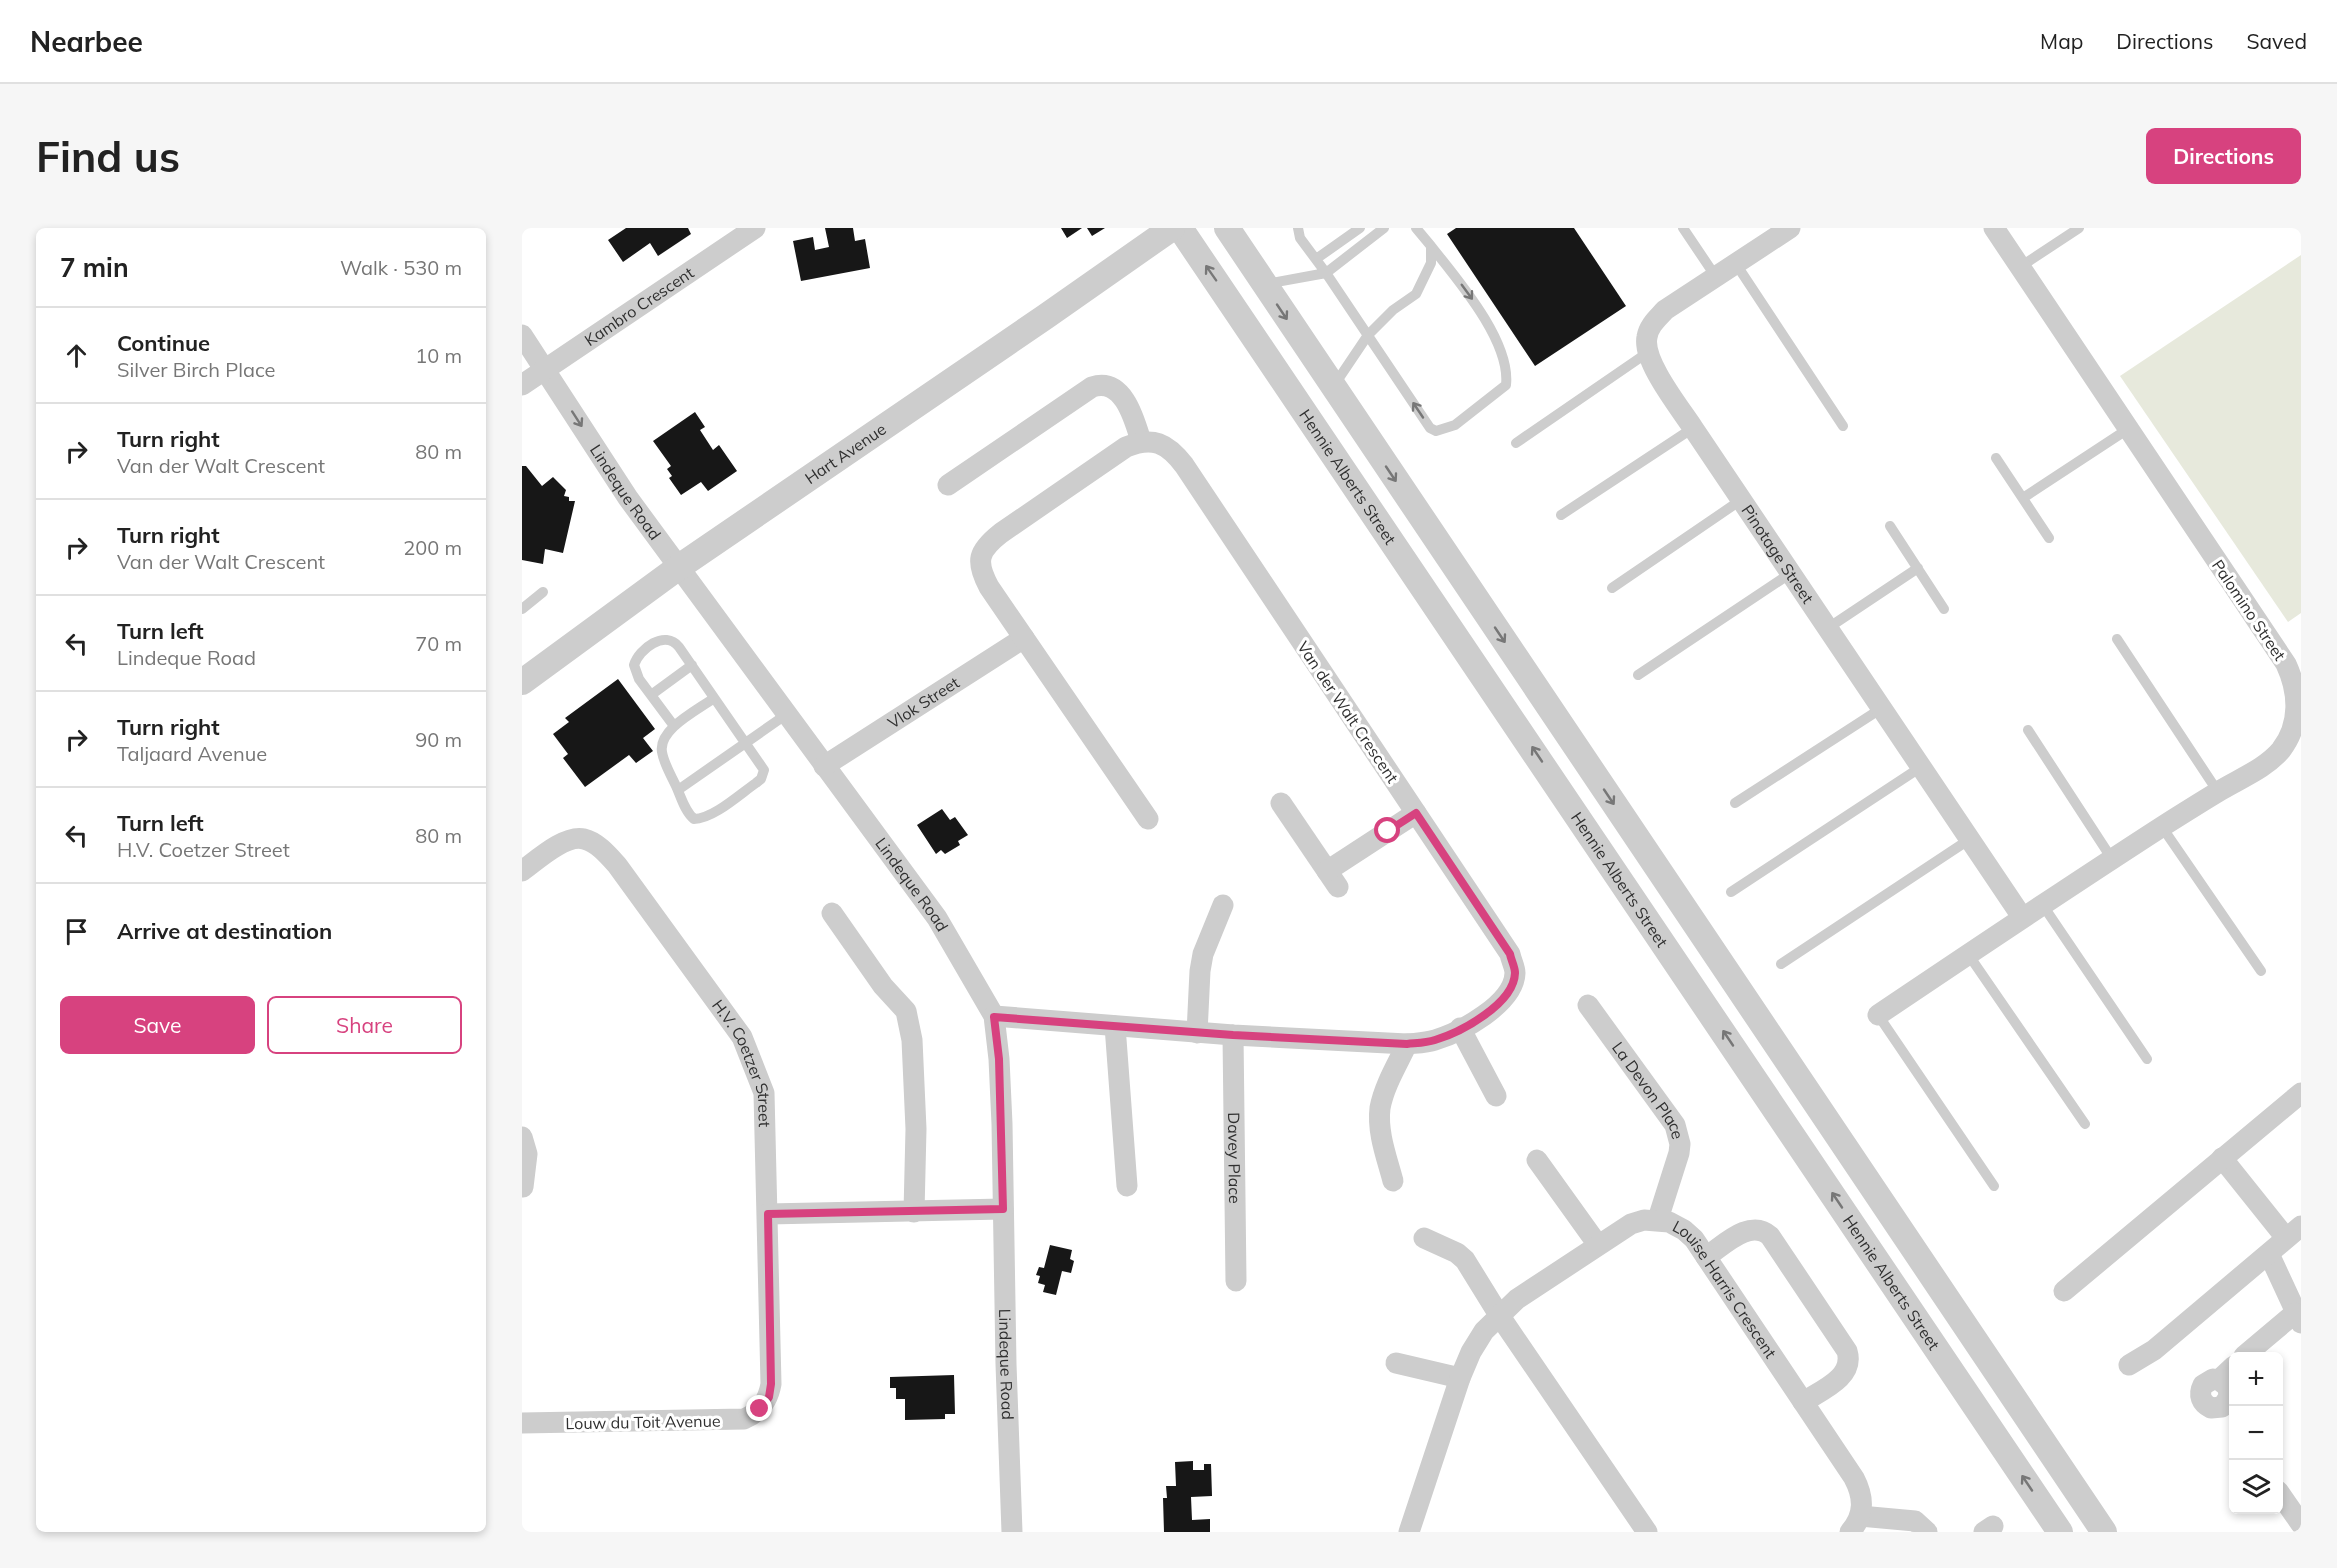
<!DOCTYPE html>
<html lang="en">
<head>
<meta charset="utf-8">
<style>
	body { margin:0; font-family:Mulish,sans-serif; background:#f6f6f6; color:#222 }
	.controls { position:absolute; right:18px; bottom:18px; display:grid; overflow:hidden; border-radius:9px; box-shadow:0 3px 9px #0003 }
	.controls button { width:54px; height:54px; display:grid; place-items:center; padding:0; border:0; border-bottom:2px solid #e0e0e0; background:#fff; color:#222; font:30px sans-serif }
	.stop { position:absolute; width:18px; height:18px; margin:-14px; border:4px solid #d7427f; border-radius:50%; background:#fff }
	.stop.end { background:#d7427f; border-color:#fff; box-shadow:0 2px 6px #0008 }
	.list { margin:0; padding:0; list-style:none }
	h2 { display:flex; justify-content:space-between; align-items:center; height:78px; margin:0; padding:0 24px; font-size:26px }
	h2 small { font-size:20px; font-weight:400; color:#767676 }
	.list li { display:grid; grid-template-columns:39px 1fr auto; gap:18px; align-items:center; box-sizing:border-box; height:96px; padding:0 24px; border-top:2px solid #e0e0e0 }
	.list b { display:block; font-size:22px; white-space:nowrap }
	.list p { margin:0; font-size:20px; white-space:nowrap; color:#767676 }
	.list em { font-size:20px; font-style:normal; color:#767676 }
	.actions { display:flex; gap:12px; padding:18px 24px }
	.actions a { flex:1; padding:14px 0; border:2px solid #d7427f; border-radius:9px; text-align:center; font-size:21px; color:#d7427f }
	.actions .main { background:#d7427f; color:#fff }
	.icon { flex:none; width:33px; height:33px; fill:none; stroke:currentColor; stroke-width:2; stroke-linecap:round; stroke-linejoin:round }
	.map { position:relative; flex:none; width:1779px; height:1304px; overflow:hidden; border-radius:9px }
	header { display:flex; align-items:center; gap:36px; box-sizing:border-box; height:84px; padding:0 30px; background:#fff; border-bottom:2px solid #e0e0e0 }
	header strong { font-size:28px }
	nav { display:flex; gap:33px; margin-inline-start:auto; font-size:21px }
	.intro { display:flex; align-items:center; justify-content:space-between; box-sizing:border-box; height:144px; padding:0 36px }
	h1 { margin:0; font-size:42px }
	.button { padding:15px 27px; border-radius:9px; background:#d7427f; color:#fff; font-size:21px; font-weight:700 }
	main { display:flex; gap:36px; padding:0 36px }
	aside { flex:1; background:#fff; border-radius:9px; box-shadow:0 3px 9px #0003 }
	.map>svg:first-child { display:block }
	.green { fill:#e7e9dc }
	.building { fill:#171717 }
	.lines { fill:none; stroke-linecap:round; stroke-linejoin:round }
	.service { stroke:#cdcdcd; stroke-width:10 }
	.minor { stroke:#cdcdcd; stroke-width:21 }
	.tertiary { stroke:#cdcdcd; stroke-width:26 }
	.oneway { stroke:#777 }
	.route { stroke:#d7427f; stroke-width:8 }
	.labels { text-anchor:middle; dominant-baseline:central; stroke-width:6; stroke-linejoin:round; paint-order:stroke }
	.street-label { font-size:16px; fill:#303030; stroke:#fff }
</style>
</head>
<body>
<header>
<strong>Nearbee</strong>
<nav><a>Map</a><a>Directions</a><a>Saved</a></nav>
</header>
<div class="intro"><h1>Find us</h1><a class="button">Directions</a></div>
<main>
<aside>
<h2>7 min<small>Walk · 530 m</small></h2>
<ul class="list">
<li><svg class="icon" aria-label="ahead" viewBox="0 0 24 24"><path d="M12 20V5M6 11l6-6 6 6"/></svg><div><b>Continue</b><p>Silver Birch Place</p></div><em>10 m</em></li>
<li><svg class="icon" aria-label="right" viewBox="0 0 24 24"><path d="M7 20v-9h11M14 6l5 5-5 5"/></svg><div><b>Turn right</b><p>Van der Walt Crescent</p></div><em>80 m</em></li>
<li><svg class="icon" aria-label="right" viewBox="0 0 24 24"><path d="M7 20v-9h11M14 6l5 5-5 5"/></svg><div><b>Turn right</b><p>Van der Walt Crescent</p></div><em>200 m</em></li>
<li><svg class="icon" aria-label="left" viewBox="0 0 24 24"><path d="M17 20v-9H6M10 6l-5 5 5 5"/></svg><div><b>Turn left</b><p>Lindeque Road</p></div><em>70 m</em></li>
<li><svg class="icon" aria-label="right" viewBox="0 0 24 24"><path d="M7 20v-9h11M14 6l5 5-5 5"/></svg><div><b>Turn right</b><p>Taljaard Avenue</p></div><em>90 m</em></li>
<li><svg class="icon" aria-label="left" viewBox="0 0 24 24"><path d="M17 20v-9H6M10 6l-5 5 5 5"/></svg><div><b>Turn left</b><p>H.V. Coetzer Street</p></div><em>80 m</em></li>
<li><svg class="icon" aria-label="arrive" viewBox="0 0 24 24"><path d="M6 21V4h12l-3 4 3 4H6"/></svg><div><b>Arrive at destination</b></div></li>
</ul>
<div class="actions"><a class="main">Save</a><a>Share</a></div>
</aside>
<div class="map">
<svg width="1779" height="1304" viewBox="0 0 1779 1304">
	<rect width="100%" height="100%" fill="#fff"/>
	<path class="green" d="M1779,27V385L1766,394L1598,148Z"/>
	<path class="building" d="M104,0H166L169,6L136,28L128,15L101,34L86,12Z
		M303,0H331L333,13L343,11L348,40L279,53L271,13L291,9L293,22L307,19Z
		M539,0H560L545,10Z
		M565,0H583L570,8Z
		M934,0H1052L1104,78L1013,138L925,6Z
		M173,184L183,199L178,202L191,222L197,217L215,243L186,263L179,254L159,267L147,250L150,248L145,241L149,238L131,213Z
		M0,238H4L20,258L31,249L44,262L42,268L47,269V273H53L41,325L23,321L21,336L0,332Z
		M96,451L133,501L121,510L131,523L114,535L107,527L63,559L41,530L46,526L31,506L47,494L43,490Z
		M420,581L428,592L433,589L446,607L436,613L438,617L423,626L419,622L414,626L395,597Z
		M528,1017L550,1022L548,1031L552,1033L549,1045L540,1043L534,1067L521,1064L523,1057L516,1055L518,1048L514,1047L517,1039L522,1040Z
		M432,1147L433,1186H423V1191L383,1192V1171H374V1160H368V1149Z
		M671,1233V1242H682V1236H689L690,1268L669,1269L670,1292L688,1291V1304H642L641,1270H645L644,1258H654L653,1234Z"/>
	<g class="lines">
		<path class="service" d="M776,0L778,10L804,45L908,200L914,203L933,197L984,157C989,113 935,51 909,18
			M1161,0L1194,49
			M794,31L838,0
			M1214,36L1321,198
			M1498,39L1557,0
			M744,56L804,45L862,0
			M811,159L846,107L871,82L894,66L909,35V18L894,0
			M994,215L1125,125
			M1474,230L1527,310
			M1501,270L1606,201
			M1039,287L1171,200
			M1368,298L1422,381
			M1090,360L1219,272
			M0,381L21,364
			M1306,400L1396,340
			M1595,411L1696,564
			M1116,447L1269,345
			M129,467L170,437
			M152,498L117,451L112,437C117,421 143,401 157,419L242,542L239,551L234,555C218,566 191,591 172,591C163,584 159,569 154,558C149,547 142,536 140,524C136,501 176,482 192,470
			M1506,502L1590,631
			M156,562L265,486
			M1213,575L1360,480
			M1640,599L1739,743
			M1209,664L1399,539
			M1520,676L1625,831
			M1446,726L1563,896
			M1259,736L1448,611
			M1356,787L1472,958"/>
		<g class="minor">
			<path id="s1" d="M1268,0L1143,82C1136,90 1127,97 1125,109C1120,133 1158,180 1171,200L1500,689"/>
			<path id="s2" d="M0,107L106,270L415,690L472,788L477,831L480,896L484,1136L490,1304"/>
			<path id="s3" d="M0,157L233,0"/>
			<path d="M426,257L570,159C601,149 612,190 619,213"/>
			<path id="s4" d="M302,538L502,410"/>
			<path d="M759,575L816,659"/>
			<path id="s5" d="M0,643C14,633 43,606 62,611C75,614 86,627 95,637L220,809L242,865L249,1156C246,1173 238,1184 222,1191L0,1195"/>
			<path d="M805,643L894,585"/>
			<path d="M310,685L361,758L384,783L390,812L394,901L392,984"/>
			<path id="s6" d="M1066,777L1153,897L1158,916L1157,925L1136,991"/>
			<path d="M1356,787C1451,723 1545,660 1641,598C1660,586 1679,574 1699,562C1719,550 1744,540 1759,522C1779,496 1777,464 1764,436L1472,0"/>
			<path d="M472,788L711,807L885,816C894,815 904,815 913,812C939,804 992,776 993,745C993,739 989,732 988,726L662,237C645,215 631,208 604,219L479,305C456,323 453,333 467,359L626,591"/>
			<path d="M593,798L605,958"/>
			<path d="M938,800L974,868"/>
			<path d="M675,805L678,743L681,726L701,677"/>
			<path id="s7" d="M711,807L714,1053"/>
			<path d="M0,909L5,926L1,959"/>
			<path d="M1700,930L1764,1010"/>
			<path d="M1015,932L1076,1017"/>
			<path d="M871,953C865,930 855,905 858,880C862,858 875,837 885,816"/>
			<path d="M246,986L481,981"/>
			<path d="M902,1010L935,1025L943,1032L977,1087L1125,1304"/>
			<path d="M1747,1026L1779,1095"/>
			<path d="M1184,1029C1202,1017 1228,990 1248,1008L1325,1123C1333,1149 1300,1162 1281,1174"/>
			<path d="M1542,1063L1779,865"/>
			<path d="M1722,1128L1773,1085"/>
			<path d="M874,1135L938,1150"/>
			<path d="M1607,1137L1632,1122L1779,998"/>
			<path d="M1697,1152L1706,1159L1707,1169L1700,1179L1689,1180C1679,1175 1676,1167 1681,1157L1691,1151L1697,1152L1712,1138"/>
			<path d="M1756,1263L1779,1296"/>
			<path d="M1338,1288L1393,1293L1405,1304"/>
			<path id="s8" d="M887,1304L938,1150L949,1124L962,1103L995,1071L1109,996L1122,992L1147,994L1162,1002L1172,1011L1332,1250C1342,1269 1343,1287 1328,1304"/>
			<path d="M1462,1304L1471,1298"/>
		</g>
		<g class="tertiary">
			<path id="s9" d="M658,0L1538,1304"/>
			<path d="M705,0L1582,1304"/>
			<path id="s10" d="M0,454L157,339L523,89L650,0"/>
		</g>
	</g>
	<defs><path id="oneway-shaft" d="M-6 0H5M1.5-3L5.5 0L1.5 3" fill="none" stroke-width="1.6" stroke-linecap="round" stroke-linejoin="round" transform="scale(1.5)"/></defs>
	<g class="oneway">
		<use href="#oneway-shaft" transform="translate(689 45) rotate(-125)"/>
		<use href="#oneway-shaft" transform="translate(945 64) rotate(54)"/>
		<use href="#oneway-shaft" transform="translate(760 84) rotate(56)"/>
		<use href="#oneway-shaft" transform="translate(896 182) rotate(-124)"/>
		<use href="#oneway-shaft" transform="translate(55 191) rotate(57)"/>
		<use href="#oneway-shaft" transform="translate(869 246) rotate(56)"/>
		<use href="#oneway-shaft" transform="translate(978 407) rotate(56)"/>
		<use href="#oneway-shaft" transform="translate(1015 526) rotate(-124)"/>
		<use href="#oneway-shaft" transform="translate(1087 569) rotate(56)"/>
		<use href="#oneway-shaft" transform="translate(1206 810) rotate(-124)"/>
		<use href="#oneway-shaft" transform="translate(1315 972) rotate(-124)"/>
		<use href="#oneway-shaft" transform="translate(1505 1255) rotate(-124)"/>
	</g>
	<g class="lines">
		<path class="route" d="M238,1181L247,1169L249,1156L246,986L481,981L477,831L472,789L711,807L885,816C894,815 904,815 913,812C939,804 992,776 993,745C993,739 989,732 988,726L894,585L866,603"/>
	</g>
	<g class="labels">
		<g class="street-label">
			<text stroke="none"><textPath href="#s3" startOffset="141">Kambro Crescent</textPath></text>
			<text stroke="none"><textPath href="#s10" startOffset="396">Hart Avenue</textPath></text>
			<text stroke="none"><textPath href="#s9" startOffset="300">Hennie Alberts Street</textPath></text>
			<text stroke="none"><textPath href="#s2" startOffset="188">Lindeque Road</textPath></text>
			<text stroke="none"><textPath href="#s1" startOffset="438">Pinotage Street</textPath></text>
			<text transform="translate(1727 382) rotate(56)">Palomino Street</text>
			<text stroke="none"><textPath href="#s4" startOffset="118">Vlok Street</textPath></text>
			<text transform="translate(826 484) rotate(56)">Van der Walt Crescent</text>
			<text stroke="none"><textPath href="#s9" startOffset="786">Hennie Alberts Street</textPath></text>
			<text stroke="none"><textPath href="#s2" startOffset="674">Lindeque Road</textPath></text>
			<text stroke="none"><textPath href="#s5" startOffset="352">H.V. Coetzer Street</textPath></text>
			<text stroke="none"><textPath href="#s6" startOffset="105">La Devon Place</textPath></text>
			<text stroke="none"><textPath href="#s7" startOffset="123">Davey Place</textPath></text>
			<text stroke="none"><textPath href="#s9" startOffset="1272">Hennie Alberts Street</textPath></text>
			<text stroke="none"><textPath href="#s8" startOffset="525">Louise Harris Crescent</textPath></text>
			<text stroke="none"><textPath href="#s2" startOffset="1178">Lindeque Road</textPath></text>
			<text transform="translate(121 1194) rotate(-1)">Louw du Toit Avenue</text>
		</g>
	</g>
</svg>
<div class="controls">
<button>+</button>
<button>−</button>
<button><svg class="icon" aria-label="layers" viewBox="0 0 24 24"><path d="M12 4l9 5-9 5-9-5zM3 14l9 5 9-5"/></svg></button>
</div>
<div class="stop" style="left:866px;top:603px"></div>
<div class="stop end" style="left:238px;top:1181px"></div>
</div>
</main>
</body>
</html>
